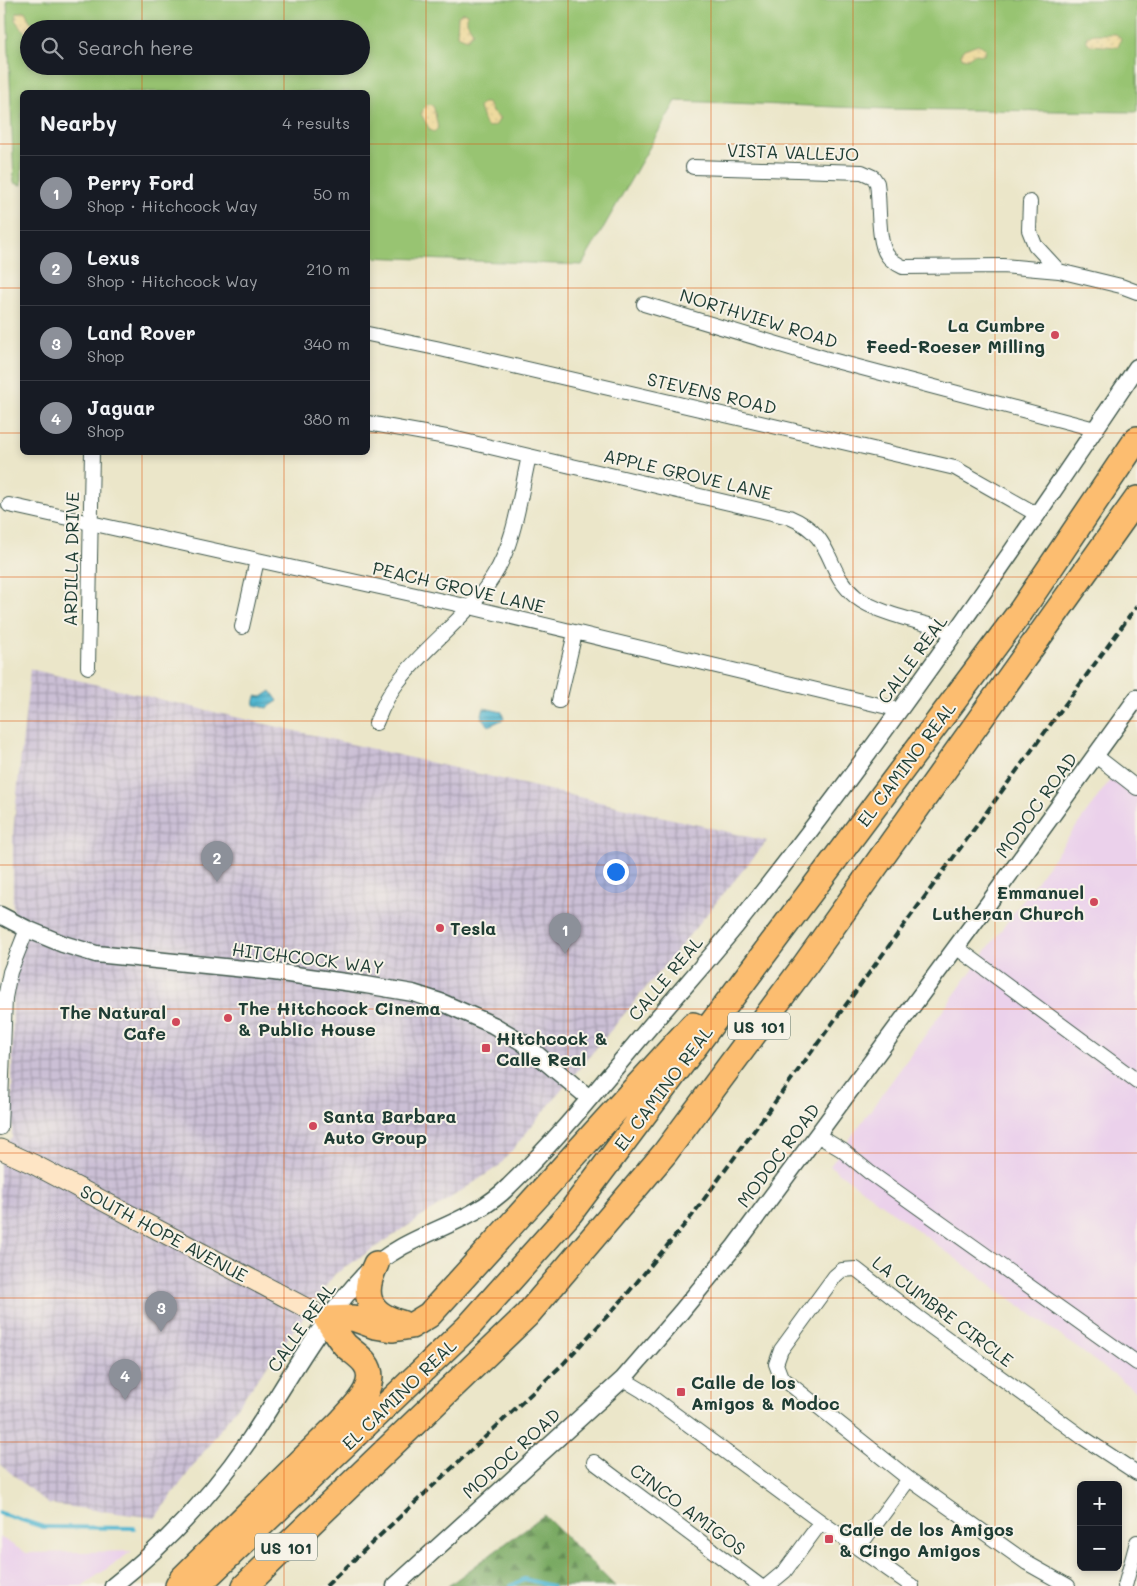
<!DOCTYPE html>
<html lang="en">
<head>
<meta charset="utf-8">
<style>
	body { margin:0; font-family:Mali,sans-serif; background:#242831; color:#f1f3f6 }
	.controls { position:absolute; right:15px; bottom:15px; display:grid; overflow:hidden; border-radius:8px; box-shadow:0 2px 8px #0003 }
	.controls button { width:45px; height:45px; display:grid; place-items:center; padding:0; border:0; border-bottom:1px solid #363941; background:#171b24; color:#f1f3f6; font:25px sans-serif }
	.you { position:absolute; left:615px; top:871px; width:18px; height:18px; margin:-12px; border:4px solid #fff; border-radius:50%; background:#1a73e8; box-shadow:0 0 0 8px #1a73e833 }
	.badge { display:grid; place-items:center; width:32px; height:32px; border-radius:50%; background:#8c9099; color:#fff; font-size:16px; font-weight:700 }
	.pin { position:absolute; translate:-50% -41px; filter:drop-shadow(0 1px 2px #0008) }
	.pin::after { content:''; position:absolute; top:26px; width:18px; height:15px; background:inherit; clip-path:polygon(0 0,100% 0,50% 100%) }
	.list { margin:0; padding:0; list-style:none }
	h2 { display:flex; justify-content:space-between; align-items:center; height:65px; margin:0; padding:0 20px; font-size:21px }
	h2 small { font-size:16px; font-weight:400; color:#9ea1a6 }
	.list li { display:grid; grid-template-columns:32px 1fr auto; gap:15px; align-items:center; box-sizing:border-box; height:75px; padding:0 20px; border-top:1px solid #363941 }
	.list b { display:block; font-size:19px; white-space:nowrap }
	.list p { margin:0; font-size:16px; white-space:nowrap; color:#9ea1a6 }
	.list em { font-size:16px; font-style:normal; color:#9ea1a6 }
	.icon { flex:none; width:28px; height:28px; fill:none; stroke:currentColor; stroke-width:2; stroke-linecap:round; stroke-linejoin:round }
	.map { position:relative; flex:none; width:1137px; height:1586px; overflow:hidden }
	.search { position:absolute; background:#171b24; box-shadow:0 2px 8px #0003; left:20px; top:20px; width:350px; height:55px; display:flex; align-items:center; gap:12px; box-sizing:border-box; padding:0 18px; border-radius:28px; color:#9ea1a6; font-size:19px }
	.panel { position:absolute; background:#171b24; box-shadow:0 2px 8px #0003; left:20px; top:90px; width:350px; height:365px; border-radius:8px }
	.map>svg:first-child { display:block }
	.built { fill:#ebd1eb }
	.industrial { fill:url(#industrial-grid) }
	.grass { fill:#98c472; stroke:#5c8053; fill-rule:evenodd }
	.forest { fill:url(#forest-firs); stroke:#4c744c }
	.sand { fill:url(#sand-dots); stroke:#868c69 }
	.water { fill:url(#water-rules); stroke:#387a82 }
	.lines { fill:none; stroke-linecap:round; stroke-linejoin:round }
	.stream { stroke:#52b7d1; stroke-width:4 }
	.minor-casing { stroke:#3e564a; stroke-width:16 }
	.tertiary-casing { stroke:#3e564a; stroke-width:19 }
	.secondary-casing { stroke:#3e564a; stroke-width:21 }
	.motorway-casing { stroke:#3e564a; stroke-width:28 }
	.minor { stroke:#fff; stroke-width:14 }
	.tertiary { stroke:#fff; stroke-width:16 }
	.secondary { stroke:#fee5c5; stroke-width:19 }
	.motorway { stroke:#fcbd6f; stroke-width:25 }
	.rail { stroke:#1f3d34; stroke-width:4; stroke-dasharray:8 4; stroke-linecap:butt }
	.grid { fill:none; stroke:#de580e; stroke-width:1; stroke-opacity:0.55 }
	.poi-dot { fill:#d1495b; stroke:#f7f3e8; stroke-width:2 }
	.labels { text-anchor:middle; dominant-baseline:central; stroke-width:4; stroke-linejoin:round; paint-order:stroke }
	.shield { fill:#f7f3e8; stroke:#60746a; stroke-width:1 }
	.shield-label { font-size:16px; font-weight:bold; fill:#1f3d34 }
	.street-label { font-size:18px; fill:#1f3d34; stroke:#f7f3e8 }
	.poi-label { font-size:18px; font-weight:bold; fill:#1f3d34; stroke:#f7f3e8; text-anchor:start }
</style>
</head>
<body>
<div class="map">
<svg width="1137" height="1586" viewBox="0 0 1137 1586">
	<defs>
		<pattern id="industrial-grid" width="8" height="8" patternUnits="userSpaceOnUse" patternTransform="scale(1.25)"><rect width="8" height="8" fill="#cbbfd5"/><path d="M0 4h8M4 0v8" fill="none" stroke="#a49cae"/></pattern>
		<pattern id="forest-firs" width="22" height="20" patternUnits="userSpaceOnUse" patternTransform="scale(1.25)"><rect width="22" height="20" fill="#7aaa64"/><path d="M5 1l3.5 6h-7zM16 11l3.5 6h-7z" fill="#638c53"/></pattern>
		<pattern id="sand-dots" width="8" height="8" patternUnits="userSpaceOnUse" patternTransform="scale(1.25)"><rect width="8" height="8" fill="#eeda9e"/><path d="M2 2h.1M6 6h.1" fill="none" stroke="#ccbc89" stroke-width="1.8" stroke-linecap="round"/></pattern>
		<pattern id="water-rules" width="6" height="5" patternUnits="userSpaceOnUse" patternTransform="scale(1.25)"><rect width="6" height="5" fill="#52b7d1"/><path d="M0 2.5h6" fill="none" stroke="#4396aa"/></pattern>
	</defs>
	<rect width="100%" height="100%" fill="#f7f3e8"/>
	<filter id="ink" filterUnits="userSpaceOnUse"><feTurbulence type="fractalNoise" baseFrequency=".02" numOctaves="2"/><feDisplacementMap in="SourceGraphic" scale="10" xChannelSelector="R" yChannelSelector="G"/><feConvolveMatrix kernelMatrix="1 2 1 2 8 2 1 2 1" color-interpolation-filters="sRGB"/></filter>
	<filter id="wash" filterUnits="userSpaceOnUse"><feTurbulence type="fractalNoise" baseFrequency=".0096" numOctaves="4" result="noise"/><feDisplacementMap in="SourceGraphic" scale="20" xChannelSelector="R" yChannelSelector="G"/><feGaussianBlur stdDeviation="1.12" result="paint"/><feColorMatrix in="noise" values="0 0 0 0 0 0 0 0 0 0 0 0 0 0 0 0 0 1.4 0 .05"/><feComposite in="paint" operator="in"/></filter>
	<g filter="url(#wash)">
		<rect width="100%" height="100%" fill="#ebe6c9"/>
		<path class="built" d="M1113,776L1137,796V1392L830,1166Z
			M0,1537L26,1553L132,1551L82,1586H0Z"/>
		<path class="industrial" d="M30,669L767,841L499,1166L335,1274L155,1518L48,1504L0,1464V1146L12,1138L13,832Z"/>
		<path class="grass" d="M7,0H1137V112L890,109L676,101L582,265L368,257V92H22V185L14,183ZM29,29H361V66H29Z"/>
		<path class="forest" d="M544,1515L615,1586H448Z"/>
		<path class="sand" d="M25,11L30,21L41,29H29V37L15,20L17,13Z
			M463,12L467,14V22L473,32L467,39L457,35L458,16Z
			M1094,34H1116L1121,38L1118,47L1090,45L1086,40L1087,36Z
			M978,44L985,48L984,55L974,54L967,59L962,58L961,54L964,49Z
			M482,103H488L492,112L500,118L496,125L489,127L485,125L479,108Z
			M431,104L434,108L438,128L434,132L430,130L421,114L425,105Z"/>
		<path class="water" d="M271,691L278,701L267,708L254,705L256,696L262,697Z
			M484,708L502,712L504,719L489,726L481,718Z"/>
		<g class="lines">
			<path class="stream" d="M0,1513L43,1527L134,1528
				M511,1586L524,1579L552,1586"/>
		</g>
	</g>
	<g filter="url(#ink)">
		<g class="lines">
			<defs>
				<path id="minor" d="M693,167L862,172L873,177L877,183C880,202 877,241 887,255C891,261 897,264 903,267L1003,266L1059,271
					M1030,202L1029,230L1035,245L1059,271L1121,286L1137,292
					M644,304L824,358L1095,429
					M368,334L436,348L955,468L1038,515
					M368,423L452,438L789,517C837,537 823,570 856,597C877,614 929,624 957,633
					M9,505L470,607L900,710
					M242,627L257,560
					M88,667L92,452
					M559,701L575,633
					M376,723C382,708 388,694 398,682C426,645 468,617 493,577C515,543 520,495 529,456
					M1096,756L1137,788
					M956,947L1137,1081
					M0,1128L5,998L10,972L27,929
					M817,1135L842,1150L869,1172L1137,1363
					M623,1379L643,1391L821,1522L912,1586
					M594,1462L760,1586
					M858,1548L909,1479
					M767,1586L785,1571L821,1522
					M1068,1586L1027,1563L909,1479L781,1377L776,1364L781,1350L835,1276L842,1270L856,1269L919,1318L1082,1437L1137,1473
					M1125,1586L1137,1542"/>
				<path id="tertiary" d="M0,915L27,929L63,944L96,954L274,972L366,985L413,993L441,1002L493,1025L522,1042L589,1098
					M113,1586C166,1544 212,1495 250,1439C287,1383 319,1322 365,1274C406,1232 469,1227 509,1186C563,1134 610,1073 659,1016C688,982 719,948 747,912C886,736 1013,552 1137,367
					M395,1586L623,1379L681,1312L735,1246L988,904L1137,698"/>
				<path id="secondary" d="M0,1149L33,1164L327,1319"/>
				<path id="motorway" d="M376,1264C361,1294 367,1314 401,1323
					M327,1319L353,1318L375,1326L393,1329L411,1326L429,1315L693,1025
					M178,1586L182,1579L340,1423C353,1408 381,1384 365,1363C360,1356 351,1351 345,1345C338,1337 333,1328 327,1319
					M197,1586L468,1327L570,1213L1021,611L1137,439
					M245,1586L527,1315L665,1153L805,965L1137,499"/>
			</defs>
			<use href="#minor" class="minor-casing"/>
			<use href="#tertiary" class="tertiary-casing"/>
			<use href="#secondary" class="secondary-casing"/>
			<use href="#motorway" class="motorway-casing"/>
			<use href="#minor" class="minor"/>
			<use href="#tertiary" class="tertiary"/>
			<use href="#secondary" class="secondary"/>
			<use href="#motorway" class="motorway"/>
			<path class="rail" d="M326,1586L563,1364L622,1300L691,1217L1137,606"/>
		</g>
	</g>
	<path class="grid" d="M142,0V29M284,0V29M426,0V1586M568,0V1586M711,0V1586M853,0V1586M995,0V1586M142,66V92M284,66V92M0,144H22M368,144H1137M0,288H22M368,288H1137M0,433H22M368,433H1137M142,452V1586M284,452V1586M0,577H1137M0,721H1137M0,865H1137M0,1009H1137M0,1153H1137M0,1298H1137M0,1442H1137"/>
	<g class="poi-dot">
		<circle cx="1055" cy="335" r="5"/>
		<circle cx="1094" cy="902" r="5"/>
		<circle cx="440" cy="928" r="5"/>
		<circle cx="228" cy="1018" r="5"/>
		<circle cx="176" cy="1022" r="5"/>
		<rect x="481" y="1043" width="10" height="10" rx="2.5"/>
		<circle cx="313" cy="1126" r="5"/>
		<rect x="676" y="1387" width="10" height="10" rx="2.5"/>
		<rect x="824" y="1534" width="10" height="10" rx="2.5"/>
	</g>
	<g class="labels">
		<g class="shield">
			<rect x="728" y="1012.5" width="62" height="27" rx="4"/>
			<rect x="255" y="1533.5" width="62" height="27" rx="4"/>
		</g>
		<g class="shield-label">
			<text x="759" y="1026">US 101</text>
			<text x="286" y="1547">US 101</text>
		</g>
		<g class="street-label">
			<text transform="translate(793 152) rotate(2)">VISTA VALLEJO</text>
			<text transform="translate(759 318) rotate(17)">NORTHVIEW ROAD</text>
			<text transform="translate(712 393) rotate(13)">STEVENS ROAD</text>
			<text transform="translate(688 474) rotate(13)">APPLE GROVE LANE</text>
			<text transform="translate(71 559) rotate(-89)">ARDILLA DRIVE</text>
			<text transform="translate(459 587) rotate(13)">PEACH GROVE LANE</text>
			<text transform="translate(912 659) rotate(-54)">CALLE REAL</text>
			<text transform="translate(906 764) rotate(-53)">EL CAMINO REAL</text>
			<text transform="translate(1036 805) rotate(-54)">MODOC ROAD</text>
			<text transform="translate(308 958) rotate(7)">HITCHCOCK WAY</text>
			<text transform="translate(665 978) rotate(-50)">CALLE REAL</text>
			<text transform="translate(663 1088) rotate(-53)">EL CAMINO REAL</text>
			<text transform="translate(778 1155) rotate(-53)">MODOC ROAD</text>
			<text transform="translate(164 1233) rotate(28)">SOUTH HOPE AVENUE</text>
			<text transform="translate(943 1311) rotate(37)">LA CUMBRE CIRCLE</text>
			<text transform="translate(301 1327) rotate(-55)">CALLE REAL</text>
			<text transform="translate(399 1394) rotate(-44)">EL CAMINO REAL</text>
			<text transform="translate(511 1453) rotate(-42)">MODOC ROAD</text>
			<text transform="translate(688 1509) rotate(37)">CINCO AMIGOS</text>
		</g>
		<g class="poi-label">
			<text x="1045" y="325" text-anchor="end">La Cumbre<tspan x="1045" dy="21">Feed-Roeser Milling</tspan></text>
			<text x="1084" y="892" text-anchor="end">Emmanuel<tspan x="1084" dy="21">Lutheran Church</tspan></text>
			<text x="450" y="928">Tesla</text>
			<text x="238" y="1008">The Hitchcock Cinema<tspan x="238" dy="21">&amp; Public House</tspan></text>
			<text x="166" y="1012" text-anchor="end">The Natural<tspan x="166" dy="21">Cafe</tspan></text>
			<text x="496" y="1038">Hitchcock &amp;<tspan x="496" dy="21">Calle Real</tspan></text>
			<text x="323" y="1116">Santa Barbara<tspan x="323" dy="21">Auto Group</tspan></text>
			<text x="691" y="1382">Calle de los<tspan x="691" dy="21">Amigos &amp; Modoc</tspan></text>
			<text x="839" y="1529">Calle de los Amigos<tspan x="839" dy="21">&amp; Cingo Amigos</tspan></text>
		</g>
	</g>
</svg>
<div class="controls">
<button>+</button>
<button>−</button>
</div>
<div class="you"></div>
<div class="pin badge" style="left:565px;top:954px">1</div>
<div class="pin badge" style="left:217px;top:882px">2</div>
<div class="pin badge" style="left:161px;top:1332px">3</div>
<div class="pin badge" style="left:125px;top:1400px">4</div>
<div class="search"><svg class="icon" aria-label="search" viewBox="0 0 24 24"><circle cx="10" cy="10" r="6"/><path d="M15 15l6 6"/></svg>Search here</div>
<section class="panel">
<h2>Nearby<small>4 results</small></h2>
<ul class="list">
<li><span class="badge">1</span><div><b>Perry Ford</b><p>Shop · Hitchcock Way</p></div><em>50 m</em></li>
<li><span class="badge">2</span><div><b>Lexus</b><p>Shop · Hitchcock Way</p></div><em>210 m</em></li>
<li><span class="badge">3</span><div><b>Land Rover</b><p>Shop</p></div><em>340 m</em></li>
<li><span class="badge">4</span><div><b>Jaguar</b><p>Shop</p></div><em>380 m</em></li>
</ul>
</section>
</div>
</body>
</html>
